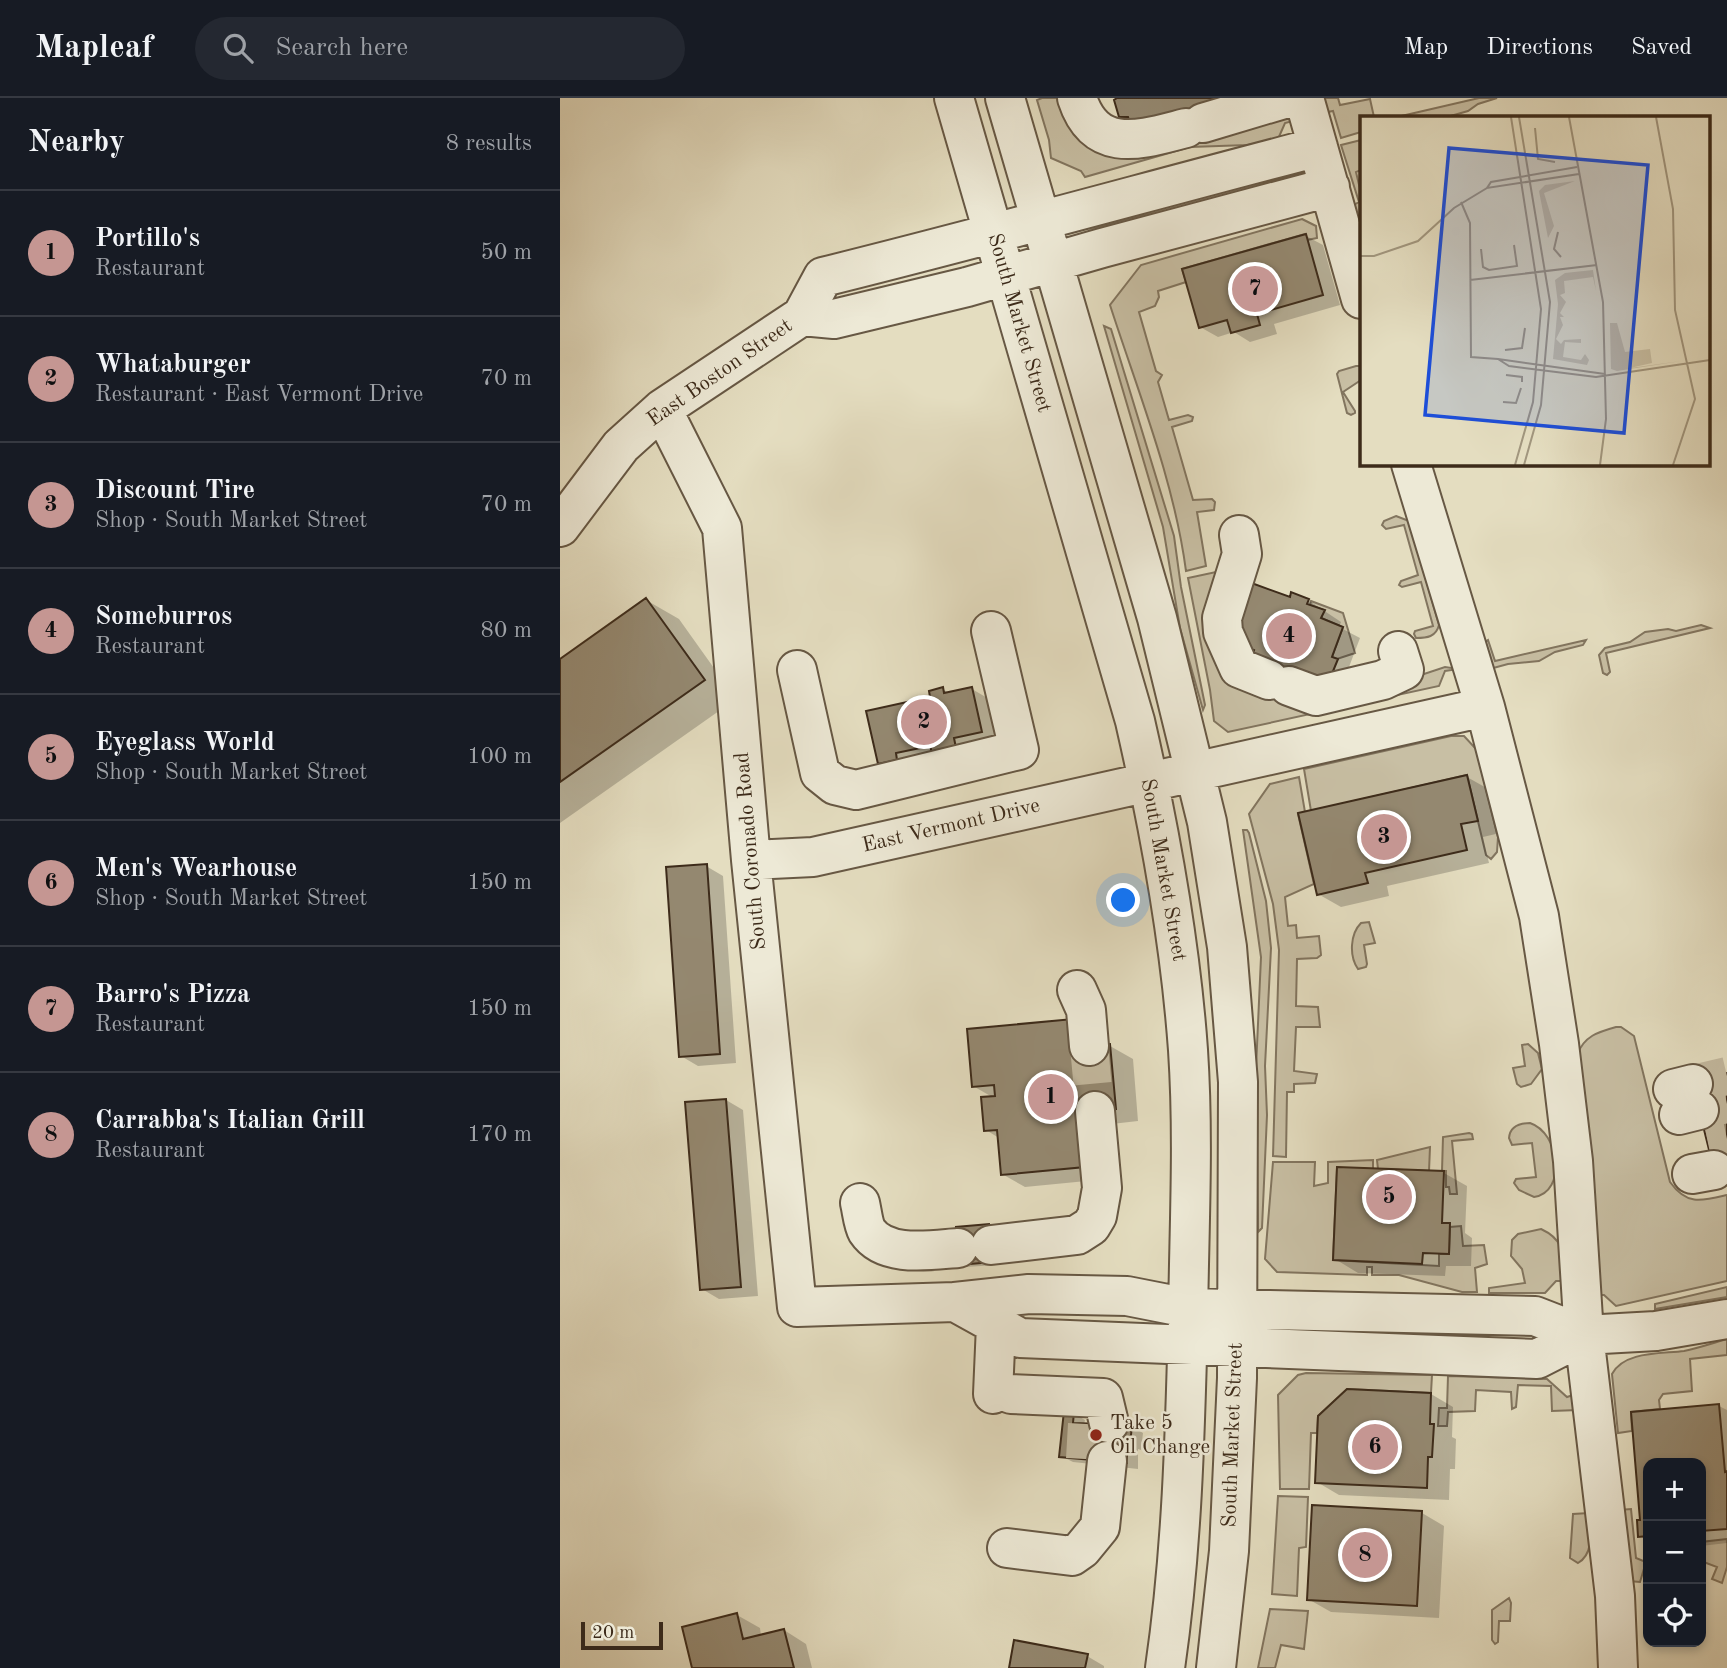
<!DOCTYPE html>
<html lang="en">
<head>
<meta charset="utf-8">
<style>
	body { margin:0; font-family:"Old Standard TT",serif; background:#242831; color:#f1f3f6 }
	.controls { position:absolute; right:21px; bottom:21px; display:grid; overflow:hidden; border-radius:14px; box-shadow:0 4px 10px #0003 }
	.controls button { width:63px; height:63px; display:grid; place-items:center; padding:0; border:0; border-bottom:2px solid #363941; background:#171b24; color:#f1f3f6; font:35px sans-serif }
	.scale { position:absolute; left:21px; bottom:18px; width:82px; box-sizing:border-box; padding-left:7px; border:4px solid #3d2b1a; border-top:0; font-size:19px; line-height:24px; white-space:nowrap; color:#3d2b1a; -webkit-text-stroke:5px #ede9d6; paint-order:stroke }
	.you { position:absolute; left:564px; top:803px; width:24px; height:24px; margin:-18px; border:5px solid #fff; border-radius:50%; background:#1a73e8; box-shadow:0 0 0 10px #1a73e833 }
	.badge { display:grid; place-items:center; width:46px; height:46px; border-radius:50%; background:#c59692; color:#111; font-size:23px; font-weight:700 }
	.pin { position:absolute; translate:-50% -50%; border:4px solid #fff; box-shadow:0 2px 7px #0006 }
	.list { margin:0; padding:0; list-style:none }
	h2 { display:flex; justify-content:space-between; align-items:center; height:91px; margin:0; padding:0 28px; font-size:30px }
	h2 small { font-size:23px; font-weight:400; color:#9ea1a6 }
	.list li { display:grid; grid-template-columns:46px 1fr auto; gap:21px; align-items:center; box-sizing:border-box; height:126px; padding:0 28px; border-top:2px solid #363941 }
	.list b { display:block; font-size:26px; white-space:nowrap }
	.list p { margin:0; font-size:23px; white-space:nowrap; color:#9ea1a6 }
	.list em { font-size:23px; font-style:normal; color:#9ea1a6 }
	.icon { flex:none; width:38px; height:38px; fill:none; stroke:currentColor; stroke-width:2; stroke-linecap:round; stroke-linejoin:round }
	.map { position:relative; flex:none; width:1167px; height:1570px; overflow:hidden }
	header { display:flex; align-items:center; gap:42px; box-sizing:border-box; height:98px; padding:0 35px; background:#171b24; border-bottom:2px solid #363941 }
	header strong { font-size:33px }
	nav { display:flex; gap:38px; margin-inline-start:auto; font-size:24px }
	.search { width:490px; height:63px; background:#242831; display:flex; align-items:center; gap:18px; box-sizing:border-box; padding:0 24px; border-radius:38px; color:#9ea1a6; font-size:26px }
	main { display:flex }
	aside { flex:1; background:#171b24 }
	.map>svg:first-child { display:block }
	.green { fill:#c8bfa4; stroke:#82755f; stroke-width:2 }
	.shadow { fill:#0003 }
	.building { fill:#948870; stroke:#3d2b1a; stroke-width:2 }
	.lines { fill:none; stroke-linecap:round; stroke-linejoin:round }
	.minor-tunnel { stroke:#c3b99f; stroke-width:38; stroke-dasharray:38 19; stroke-linecap:butt }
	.minor-casing { stroke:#675844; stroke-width:42 }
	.minor { stroke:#ede9d6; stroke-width:38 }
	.poi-dot { fill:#8f2418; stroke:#ede9d6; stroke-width:2.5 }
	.labels { text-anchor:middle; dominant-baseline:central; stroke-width:5; stroke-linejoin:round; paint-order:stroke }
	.street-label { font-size:21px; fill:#3d2b1a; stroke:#ede9d6 }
	.poi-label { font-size:21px; fill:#3d2b1a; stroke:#ede9d6; text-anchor:start }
	.inset-road { fill:none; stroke:#a1967e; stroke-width:2 }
	.view { fill:#1d4ed8; fill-opacity:0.15; stroke:#1d4ed8; stroke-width:3.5 }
	.inset-edge { fill:none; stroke:#3d2b1a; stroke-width:3.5 }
</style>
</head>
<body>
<header>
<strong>Mapleaf</strong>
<div class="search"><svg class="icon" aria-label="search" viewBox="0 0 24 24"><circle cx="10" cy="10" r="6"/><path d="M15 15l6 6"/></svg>Search here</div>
<nav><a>Map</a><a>Directions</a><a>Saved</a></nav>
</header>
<main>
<aside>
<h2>Nearby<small>8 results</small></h2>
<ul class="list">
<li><span class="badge">1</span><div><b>Portillo's</b><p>Restaurant</p></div><em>50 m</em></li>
<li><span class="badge">2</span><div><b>Whataburger</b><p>Restaurant · East Vermont Drive</p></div><em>70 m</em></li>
<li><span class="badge">3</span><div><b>Discount Tire</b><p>Shop · South Market Street</p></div><em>70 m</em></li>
<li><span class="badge">4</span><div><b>Someburros</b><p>Restaurant</p></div><em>80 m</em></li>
<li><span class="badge">5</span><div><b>Eyeglass World</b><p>Shop · South Market Street</p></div><em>100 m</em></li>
<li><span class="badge">6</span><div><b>Men's Wearhouse</b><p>Shop · South Market Street</p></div><em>150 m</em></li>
<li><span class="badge">7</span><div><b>Barro's Pizza</b><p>Restaurant</p></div><em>150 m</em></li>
<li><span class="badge">8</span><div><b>Carrabba's Italian Grill</b><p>Restaurant</p></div><em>170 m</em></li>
</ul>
</aside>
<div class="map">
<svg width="1167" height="1570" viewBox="0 0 1167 1570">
	<rect width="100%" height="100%" fill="#e4ddc0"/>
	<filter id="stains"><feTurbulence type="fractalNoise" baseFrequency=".00286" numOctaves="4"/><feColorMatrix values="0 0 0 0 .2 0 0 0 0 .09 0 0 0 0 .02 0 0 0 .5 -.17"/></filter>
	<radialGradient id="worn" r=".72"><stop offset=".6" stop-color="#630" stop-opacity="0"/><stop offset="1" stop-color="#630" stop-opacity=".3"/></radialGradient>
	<path class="green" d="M482,0H508L523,29L727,16L733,23L725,25L718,41L688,47L630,49L525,79L521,73L491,60L489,42L477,2Z
		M759,0H778L780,7L810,1L814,19H801V34L781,40L773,13L763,15Z
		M919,0H937L918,6L908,13L887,19H837Z
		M801,42V72L796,74L801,95V142L790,109L799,104L781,47Z
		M742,121L756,128L757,140L747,142L745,136L622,171L626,184L598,193L599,199L595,208L579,214L596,273L602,277L598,284L609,322L628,317L633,319L632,323L612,329L633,402L652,401L655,404L654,412L637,414L646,468L626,473C614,382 578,294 550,207L581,167Z
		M544,228L551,231L614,438L621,489L645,607L643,612L620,530L603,429Z
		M796,268H801V282L783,294L795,313V315L791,317L787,315L777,276L779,273Z
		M836,418L849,423L879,527C876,539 867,540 856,540L854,536L855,533L873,528L861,484L842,489L839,487L841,483L858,477L844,427L826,431L822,427L824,423Z
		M656,474L667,478L676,576L843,583L885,569L892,570V572L885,573L879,588L668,634L654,623L650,592L628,480Z
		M751,503L783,515L795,555L777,561L772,559L783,529L761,520L764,512L750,507Z
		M1141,527L1150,530L1046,555L1050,574L1047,577L1043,575L1039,557L1045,550L1070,544L1085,534L1108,531L1116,533Z
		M928,542L935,563L1026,542L1023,547L995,554L979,563L948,566L926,572L923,545Z
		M891,638H904L916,651L938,739L937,754L931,761L926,757L907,677L751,713L744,671Z
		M739,679L745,714L738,716L754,786L725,799L728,828L736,827L737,840L759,838L761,857L757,860L737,861L736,908L758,909L760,929H736L734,973L757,976L755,985L734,986V994H727L726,1059L713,1058L719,852L713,806L689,716L710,686Z
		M683,732H687L689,735L706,803L711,850L705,968L707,1017L702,1130L698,1134L696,970L701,859Z
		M809,824L815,845L804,847L807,866L806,869L798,871C789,858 790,836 801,825Z
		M1056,929H1061L1074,938L1110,1084C1127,1108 1142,1103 1167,1097V1183L1056,1208L1044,1197H1037L1017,957C1024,938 1038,934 1056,929Z
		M968,946L978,955L982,971L971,986L961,989L957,986L953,970L965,968L962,947Z
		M970,1025C1000,1035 1007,1094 974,1099L959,1092L954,1085L956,1081L976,1079L972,1045L952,1047L949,1040C950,1028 959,1025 970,1025Z
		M909,1035L912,1036L913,1041L892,1043L897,1096H890L889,1089H886V1073H882L883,1039Z
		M870,1049L869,1073L818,1071L817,1062Z
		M813,1062V1071L777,1070L773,1162L879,1168V1156H889L890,1129L901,1128L903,1148L924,1147L927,1166L915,1170L917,1194H902L839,1177H812V1169H807V1177L717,1174L705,1161L713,1064H755L754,1088L768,1085V1064Z
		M981,1131C1007,1143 1002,1158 1003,1183H996L985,1195H929V1190L965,1185L962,1171L951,1158L952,1142L958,1136Z
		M1167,1189V1199L1095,1211V1206Z
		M1167,1241V1257L1130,1261L1132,1293L1103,1296L1099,1302L1100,1311L1071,1314L1072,1333L1058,1335L1052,1276C1064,1253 1101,1256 1124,1253C1138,1250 1153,1245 1167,1241Z
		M746,1275L872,1277L871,1295L787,1291L758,1318L757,1335H751L749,1391H720L718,1297L738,1277Z
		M888,1278L987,1281L1007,1299L1013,1297L1018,1312L992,1313L991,1288L958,1287L956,1309L952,1311L951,1294L916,1292L915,1313L888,1314L887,1328H878L879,1310H887Z
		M718,1398L748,1399L746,1449L739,1450L737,1498L712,1496Z
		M1071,1411L1076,1460L1086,1464L1080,1484L1069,1483L1059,1412Z
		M1029,1415C1030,1432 1035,1455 1018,1465L1010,1460L1013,1416Z
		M1167,1441V1469L1162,1485L1152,1481L1157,1469L1141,1463V1444Z
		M949,1500L951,1505L950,1523H939L938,1544L935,1546L932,1542V1512Z
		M710,1511L748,1513L744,1551L721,1547L715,1570H698Z"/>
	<path class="shadow" d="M746,138L763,147L780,207L714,226L717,236L690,244L674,234L658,239L640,229Z
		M731,501L748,502L781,524L779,529L800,540L789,569L794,572L787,592L684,547Z
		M86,502L119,521L176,601L0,725V563Z
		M383,591L390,596L412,591L429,601L438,644L336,675L319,665L372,600Z
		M907,679L930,692L940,735L923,739L929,765L827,788L829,798L781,809L758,796Z
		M146,768L163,778L176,965L138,968L121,958Z
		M550,948L573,961L578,1023L543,1027L547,1081L465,1089L442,1076L439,1040L426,1032L434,1000L413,988Z
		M166,1002L183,1012L198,1198L159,1201L142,1191Z
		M884,1075L907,1088L905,1135L912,1140L911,1168H886L885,1178L798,1175L775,1161Z
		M434,1131L436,1167L406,1169L401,1166Z
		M871,1296L893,1309L892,1339L896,1341L895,1371H890L889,1402L779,1397L757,1384Z
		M1159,1308L1167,1312V1445L1141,1448V1365H1088V1443L1080,1438L1082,1424L1072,1315Z
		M513,1315L525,1322L524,1327L571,1328L583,1335L581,1352L578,1351V1371L513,1364L501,1358Z
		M862,1415L884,1428L879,1520L771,1514L748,1501Z
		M177,1517L200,1530L201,1538L224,1532L246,1546L252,1570H134Z
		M527,1558L544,1568V1570H451Z"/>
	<path class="building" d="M557,0H690L572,32L568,19H559L554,2Z
		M746,136L763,197L697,216L700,227L671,235L667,222L639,230L622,171Z
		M686,483L730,499L731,494L749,501L747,506L765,512L761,520L783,529L772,559L778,561L769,583L690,563L694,552L682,548L671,522Z
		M86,500L145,582L0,684V561Z
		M383,589L384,595L412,589L422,634L394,640L396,650L372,655L370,648L336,655L337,662L318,666L306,613L370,599L369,593Z
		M907,677L918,723L901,726L907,752L805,775L808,785L757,797L738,715Z
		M147,766L160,956L119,959L106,769Z
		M513,921L516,949L550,946L556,1011L520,1014L525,1069L441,1077L437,1032L424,1033L421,999L435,998L434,987L412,989L407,931Z
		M1167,975V1073L1155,1076L1132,983Z
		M166,1001L181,1189L140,1192L125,1004Z
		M777,1069L884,1073L882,1125H890L889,1156L863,1155L862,1166L773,1162Z
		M429,1126L432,1164L399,1167L396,1129Z
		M787,1291L871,1295L870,1326H874L872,1359H868L867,1390L755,1385L758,1318Z
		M1159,1306L1165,1374L1167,1373V1431L1141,1433V1365H1088V1438L1078,1439L1077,1422H1080L1071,1314Z
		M504,1313L514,1314L513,1325L572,1327L570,1347L567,1346V1365L499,1359Z
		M752,1407L862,1413L857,1508L747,1502Z
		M177,1515L183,1541L224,1531L234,1570H132L122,1529Z
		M454,1542L528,1556L525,1570H449Z"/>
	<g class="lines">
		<path class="minor-tunnel" d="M529,948L535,1013
			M1133,986L1167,978
			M1139,1012L1167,1006
			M1148,1045L1167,1041
			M525,1361L527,1326"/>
		<defs>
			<path id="minor" d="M394,0L575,623C600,732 620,840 628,952C634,1042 629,1132 628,1222C625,1338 622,1454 605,1570
				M445,0L597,520L647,724L667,849L678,984L677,1280L669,1453L656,1570
				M517,0C536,58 582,41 626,30
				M744,0L801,201
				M643,25L727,0
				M758,49C593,92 429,138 263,179L242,218L274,221L407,189L542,150L770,89
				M102,311L162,430L191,762L237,1209L395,1204
				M851,366L925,609L979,818L999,946L1013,1063L1024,1237L1055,1498L1058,1570
				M0,429L61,348L102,311L242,218
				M679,437L682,456L662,520L663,534L679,570L709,582
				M237,572L260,675L275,687L296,692L459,652L431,533
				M729,588L756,598L823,582L844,572L838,553
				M191,762L253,759L925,609
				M517,892L526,912L529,948
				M1113,991L1133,986
				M1119,1017L1139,1012
				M1132,1076L1154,1072
				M300,1105C302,1113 303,1126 307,1133C325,1160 370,1152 398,1150
				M431,1147L517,1137L531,1128L537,1118L542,1090L535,1013
				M1024,1237L975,1218L628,1210L567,1198L469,1196L395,1204L460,1240L977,1261L1024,1237L1096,1233L1167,1221
				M433,1296L436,1227
				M451,1296L543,1300L549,1325
				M447,1450L512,1458L522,1451L540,1429L547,1363"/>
		</defs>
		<use href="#minor" class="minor-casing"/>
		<use href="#minor" class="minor"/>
	</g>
	<circle class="poi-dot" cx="536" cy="1337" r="7"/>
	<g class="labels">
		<g class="street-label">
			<text transform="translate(459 225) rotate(74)">South Market Street</text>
			<text transform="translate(160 275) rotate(-35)">East Boston Street</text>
			<text transform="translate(391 728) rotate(-13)">East Vermont Drive</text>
			<text transform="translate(191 753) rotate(-95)">South Coronado Road</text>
			<text transform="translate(603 772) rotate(80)">South Market Street</text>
			<text transform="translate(673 1337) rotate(-88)">South Market Street</text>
		</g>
		<g class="poi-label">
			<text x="550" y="1325">Take 5<tspan x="550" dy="24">Oil Change</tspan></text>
		</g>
	</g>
	<g transform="translate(800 18)">
		<rect width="350" height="350" fill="#e4ddc0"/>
		<path d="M215,65L184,77L194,110L188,122L179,75L185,69ZM233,154L236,175L233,161L204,165L205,177L200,179L206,186L200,197L204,201H200L203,209L196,223L201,228L204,224L221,223V227L205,226L203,241L221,244L225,238L229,244L227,249L193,243L198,188L195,164L205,157ZM250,207H257L265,236L290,233L292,247L270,252L321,245L257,255L251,253Z" fill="#c8bfa4"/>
		<path class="inset-road" d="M151,1L181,193L173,286L155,349M159,1L190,186L181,289L164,349M209,1L243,186L246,303L240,349M296,1L313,93L315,194L335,283L313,349M175,12L178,43L195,46M217,51L131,66L127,72L219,58M101,86L110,107L111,241L138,243M198,116L194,133L201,141M121,133L123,151L129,154L157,150L154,129M0,140H14L58,125L94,92L127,72M110,164L237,149M145,234L162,232L165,212M245,258L138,243L149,250L236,261L350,244M146,259L162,261V266M143,286L156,287L161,272"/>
		<path class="view" d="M89,32L288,49L264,317L65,299Z"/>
		<rect width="350" height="350" class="inset-edge"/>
	</g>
	<rect width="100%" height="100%" filter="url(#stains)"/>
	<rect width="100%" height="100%" fill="url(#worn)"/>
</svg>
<div class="controls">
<button>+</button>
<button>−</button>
<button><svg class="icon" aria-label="locate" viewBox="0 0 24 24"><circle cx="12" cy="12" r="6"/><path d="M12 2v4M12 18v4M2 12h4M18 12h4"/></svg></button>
</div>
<div class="scale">20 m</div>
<div class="you"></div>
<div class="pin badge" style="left:491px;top:999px">1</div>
<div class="pin badge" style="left:364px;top:624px">2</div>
<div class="pin badge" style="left:824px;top:739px">3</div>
<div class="pin badge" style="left:729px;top:538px">4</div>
<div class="pin badge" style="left:829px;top:1099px">5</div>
<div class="pin badge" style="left:815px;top:1349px">6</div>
<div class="pin badge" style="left:695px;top:191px">7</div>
<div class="pin badge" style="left:805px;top:1457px">8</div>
</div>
</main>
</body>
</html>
